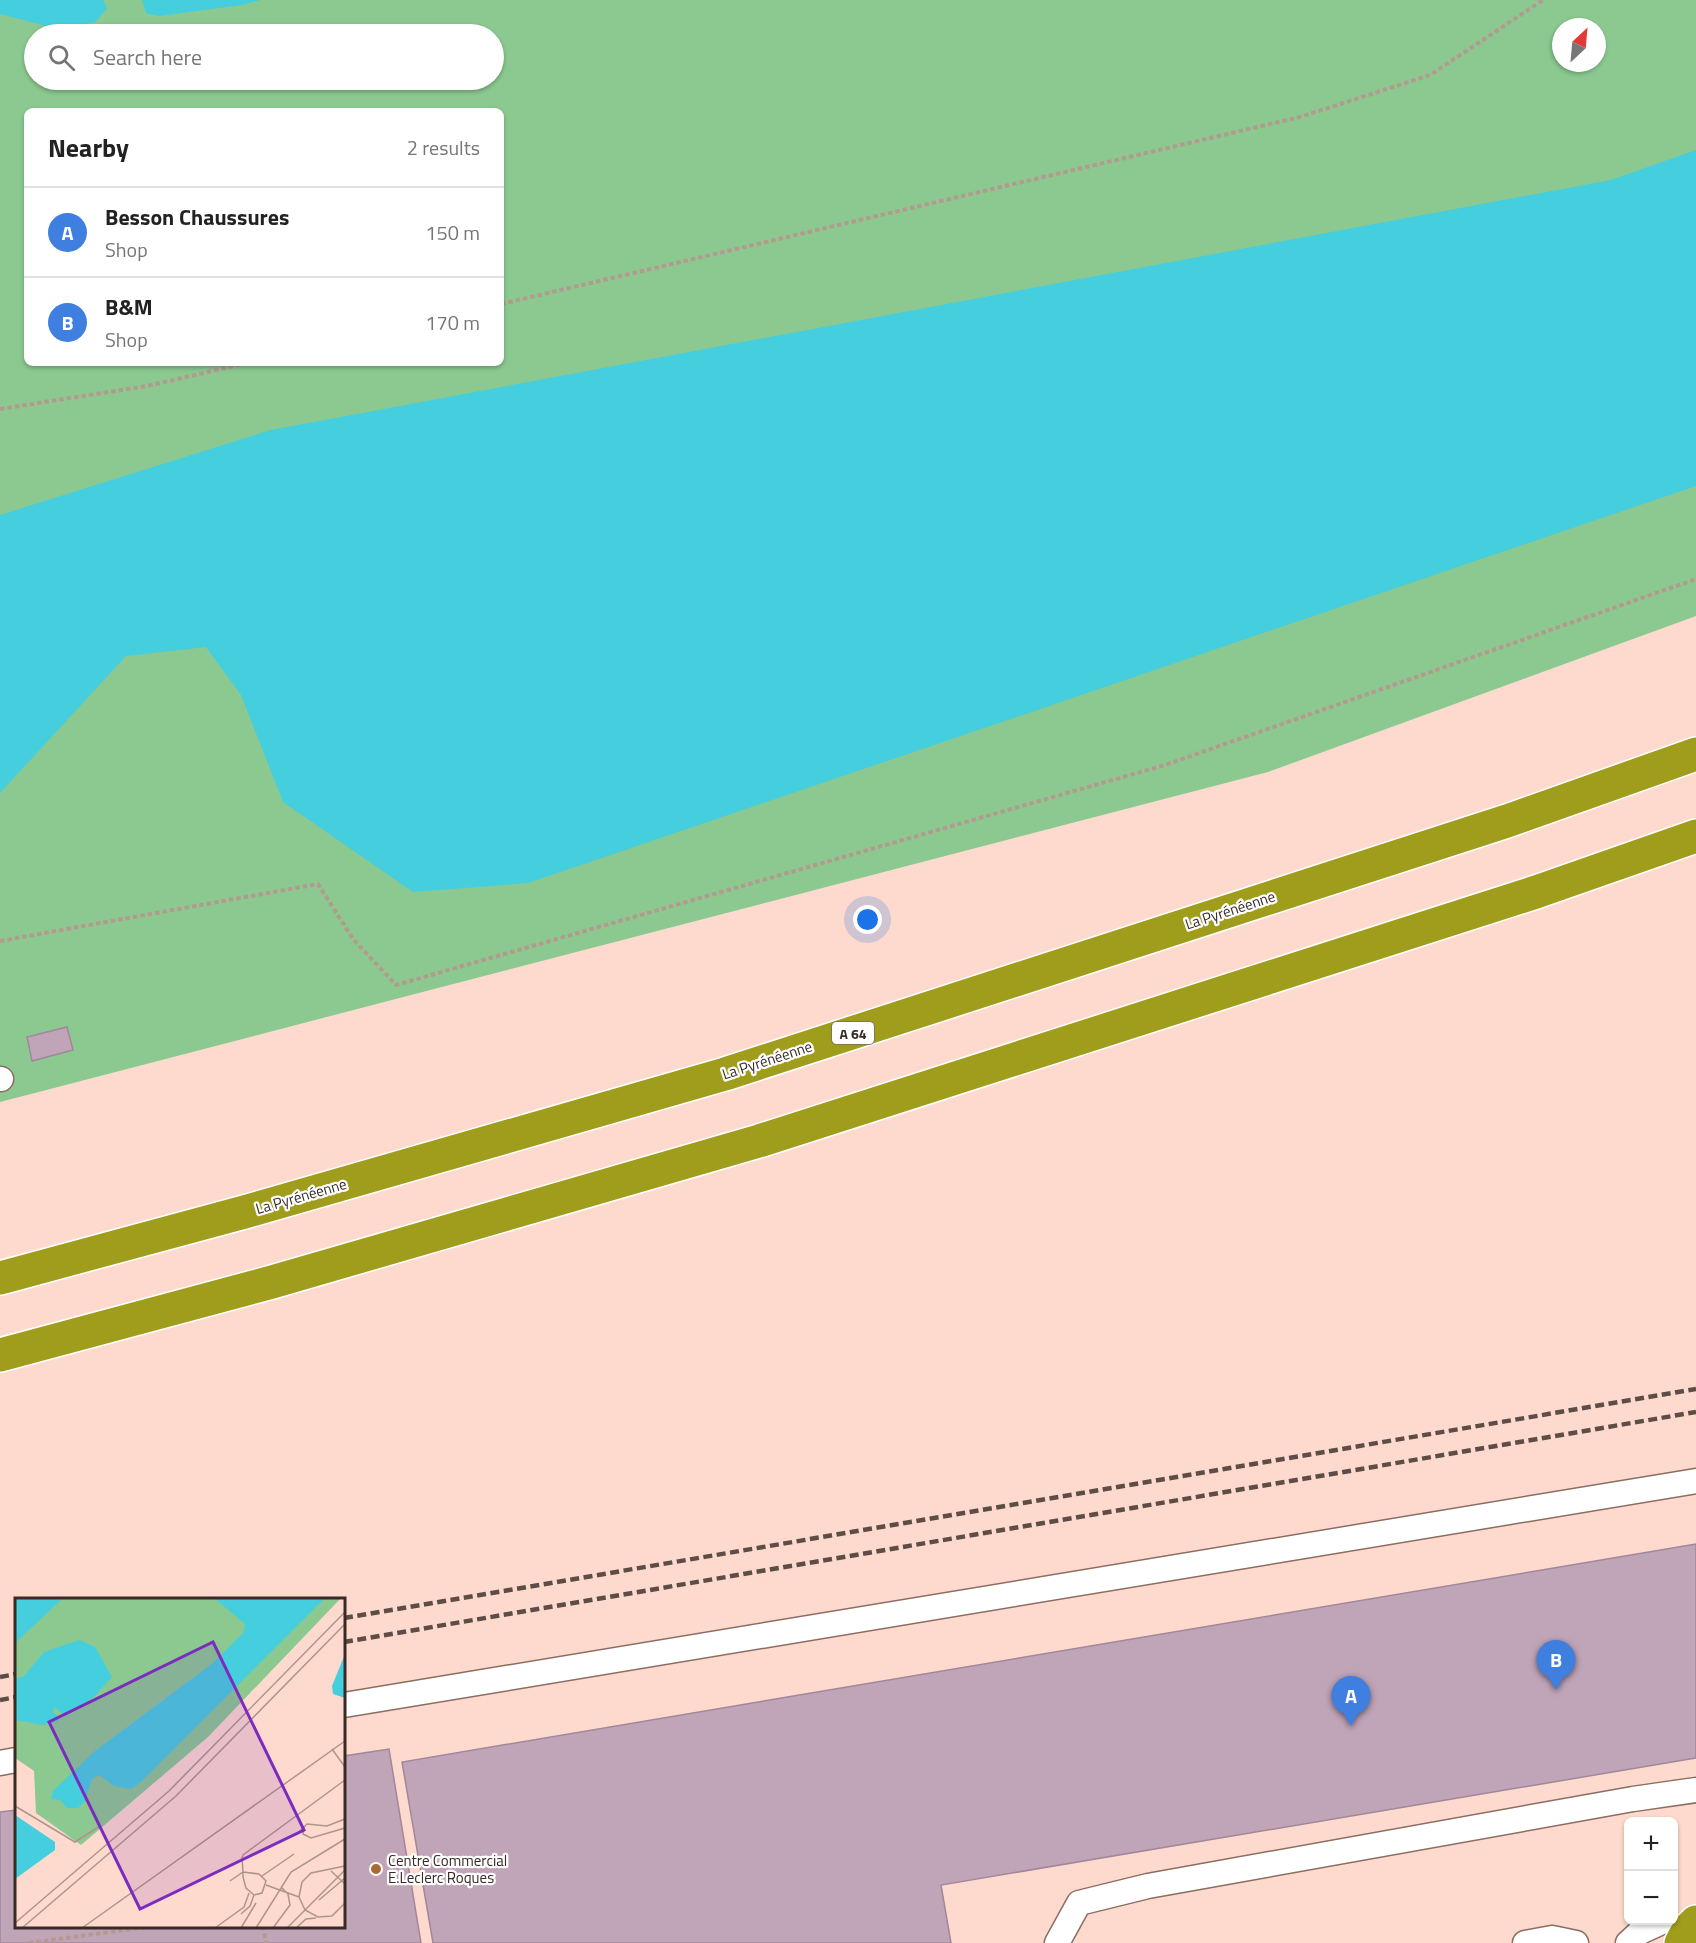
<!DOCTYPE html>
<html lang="en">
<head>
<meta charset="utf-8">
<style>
	body { margin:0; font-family:"Titillium Web",sans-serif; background:#f2f2f2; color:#222 }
	.controls { position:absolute; right:18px; bottom:18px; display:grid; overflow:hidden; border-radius:9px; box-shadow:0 2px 4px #0004 }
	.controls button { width:54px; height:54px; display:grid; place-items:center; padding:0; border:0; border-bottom:2px solid #e0e0e0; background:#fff; color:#222; font:30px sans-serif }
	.compass { position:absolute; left:1552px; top:18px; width:54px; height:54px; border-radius:50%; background:#fff; box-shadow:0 2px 4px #0004; rotate:26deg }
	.you { position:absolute; left:868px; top:920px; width:21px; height:21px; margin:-15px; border:4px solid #fff; border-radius:50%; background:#1a73e8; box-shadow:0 0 0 9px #1a73e833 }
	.badge { display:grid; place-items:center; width:39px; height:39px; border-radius:50%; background:#0f766e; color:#fff; font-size:20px; font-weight:700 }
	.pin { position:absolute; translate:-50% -50px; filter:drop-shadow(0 2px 3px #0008) }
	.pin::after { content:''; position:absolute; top:32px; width:21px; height:18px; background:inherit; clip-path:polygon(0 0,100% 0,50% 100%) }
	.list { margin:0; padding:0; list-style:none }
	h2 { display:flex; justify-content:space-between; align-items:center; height:78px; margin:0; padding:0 24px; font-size:26px }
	h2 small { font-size:20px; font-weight:400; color:#767676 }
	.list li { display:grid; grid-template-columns:39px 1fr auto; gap:18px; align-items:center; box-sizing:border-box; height:90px; padding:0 24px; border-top:2px solid #e0e0e0 }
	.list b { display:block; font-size:22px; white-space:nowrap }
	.list p { margin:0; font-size:20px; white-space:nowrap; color:#767676 }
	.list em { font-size:20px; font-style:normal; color:#767676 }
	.icon { flex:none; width:33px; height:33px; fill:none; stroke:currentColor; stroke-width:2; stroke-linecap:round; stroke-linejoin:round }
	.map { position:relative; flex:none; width:1696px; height:1943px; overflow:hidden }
	.search { position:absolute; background:#fff; box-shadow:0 2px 4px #0004; left:24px; top:24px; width:480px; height:66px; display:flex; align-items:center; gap:15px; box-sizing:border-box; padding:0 21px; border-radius:33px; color:#767676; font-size:22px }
	.panel { position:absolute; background:#fff; box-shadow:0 2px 4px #0004; left:24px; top:108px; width:480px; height:258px; border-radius:9px }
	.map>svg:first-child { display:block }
	.green { fill:#8bc990; fill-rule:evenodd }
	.water { fill:#45cede }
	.building { fill:#c0a4b8; stroke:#a2879a; stroke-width:1.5 }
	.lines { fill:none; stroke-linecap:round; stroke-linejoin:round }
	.service-casing { stroke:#8b6d61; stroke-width:27 }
	.motorway-casing { stroke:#fff; stroke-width:36 }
	.path { stroke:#b4998f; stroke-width:4; stroke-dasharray:4.5 3; stroke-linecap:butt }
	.service { stroke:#fff; stroke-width:24 }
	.motorway { stroke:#a09d1c; stroke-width:33 }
	.rail { stroke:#5e4d46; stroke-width:4.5; stroke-dasharray:9 4.5; stroke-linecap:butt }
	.poi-dot { fill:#aa6a34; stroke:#fff; stroke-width:2 }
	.labels { text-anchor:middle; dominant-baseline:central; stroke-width:4.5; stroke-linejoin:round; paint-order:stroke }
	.shield { fill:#fff; stroke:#746b67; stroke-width:1.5 }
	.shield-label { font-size:14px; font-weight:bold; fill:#382b26 }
	.street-label { font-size:15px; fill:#382b26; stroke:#fff }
	.poi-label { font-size:15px; fill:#382b26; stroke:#fff; text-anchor:start }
	.inset-road { fill:none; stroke:#ae948a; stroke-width:1.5 }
	.view { fill:#7b2cbf; fill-opacity:0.15; stroke:#7b2cbf; stroke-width:3 }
	.inset-edge { fill:none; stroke:#382b26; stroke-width:3 }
</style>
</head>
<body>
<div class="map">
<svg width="1696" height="1943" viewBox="0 0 1696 1943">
	<rect width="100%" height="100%" fill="#fddacd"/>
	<path class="green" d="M0,0H1696V616L1268,772L0,1102ZM1561,27H1597V63H1561ZM34,34H494V80H34ZM27,111H501V363H27Z"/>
	<path class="water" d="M0,0H103L107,9L95,22L58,29L0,14Z
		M142,0H260L242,5L159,16L146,13Z
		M1696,150V486L528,883L413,892L283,802L241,695L206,647L126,656L0,793V515L271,430L1611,180Z"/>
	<path class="building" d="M67,1027L73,1050L32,1061L27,1037Z
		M1696,1544V1758L941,1885L951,1943H433L402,1762Z
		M389,1749L421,1943H0V1812L16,1810V1926H344V1756Z"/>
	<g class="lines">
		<defs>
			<path id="service" d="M0,1079H1
				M344,1705L1696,1481
				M0,1763L16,1760
				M1057,1943L1079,1903L1148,1886L1633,1799L1696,1790
				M1525,1943L1552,1938L1576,1943
				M1628,1943L1640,1932L1666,1920"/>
			<path id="motorway" d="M0,1278L248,1211L725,1074L1507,821L1696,754
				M0,1355L272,1282L759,1141L1536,892L1696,836
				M1681,1943L1688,1930L1696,1922"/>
		</defs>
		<use href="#service" class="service-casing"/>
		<use href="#motorway" class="motorway-casing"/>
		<path class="path" d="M501,304L1300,117L1430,75L1543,0
			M0,409L147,386L247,363
			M0,941L318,884L353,939L396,985L1165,765L1696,579
			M263,1926L266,1943
			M29,1943L154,1926"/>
		<use href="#service" class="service"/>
		<use href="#motorway" class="motorway"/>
		<path class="rail" d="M344,1618L1696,1389
			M344,1642L1696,1412
			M0,1677L16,1674
			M0,1700L16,1697"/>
	</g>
	<circle class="poi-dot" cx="376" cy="1869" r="6"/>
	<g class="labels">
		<rect class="shield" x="832" y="1022" width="42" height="22" rx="4.5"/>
		<g class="shield-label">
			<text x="853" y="1033">A 64</text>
		</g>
		<g class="street-label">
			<text transform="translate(1230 910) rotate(-18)">La Pyrénéenne</text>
			<text transform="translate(767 1060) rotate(-18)">La Pyrénéenne</text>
			<text transform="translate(301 1196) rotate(-16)">La Pyrénéenne</text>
		</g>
		<g class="poi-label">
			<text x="388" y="1860">Centre Commercial<tspan x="388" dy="17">E.Leclerc Roques</tspan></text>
		</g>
	</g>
	<g transform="translate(15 1598)">
		<rect width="330" height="330" fill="#fddacd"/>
		<path d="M0,0H326L193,139L66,247L21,215L19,173L0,160Z" fill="#8bc990"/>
		<path d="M4,0H48L0,45V4ZM199,0H310L126,184L116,191L99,188L84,177L77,181L70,203L63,210H52L45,202L36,201L38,193L80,153L198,65L229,34L230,26ZM64,42L80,49L97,79L79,99L50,118L39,109L38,114L45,120L41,124L28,127L0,122V80L8,79L29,54ZM330,56V100L318,96L317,88ZM0,217L40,244V252L0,281Z" fill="#45cede"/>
		<path class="inset-road" d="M317,151L330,169M0,208L60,244L85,228M289,228L288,236L296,240L330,230M281,237L292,226L312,228L330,221M330,268L296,275L287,284L284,299L290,312L303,319L317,318L330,305M316,273L330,286M247,278L279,256M215,283L228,274L244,276L251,283L247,295L239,297L231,290L228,279V274L227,260L228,257L330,182M251,287L284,299M304,302L330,280M226,316L235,308L239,297M0,325L154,193L330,14M7,330L161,198L330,26M67,330L330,143M200,330L229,309L234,295M226,330L241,305M241,330L276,274L330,241M258,330L275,307L273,296L267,290M272,330L330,272M281,330L291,321L301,320"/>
		<path class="view" d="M198,44L289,232L125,311L34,124Z"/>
		<rect width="330" height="330" class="inset-edge"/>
	</g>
</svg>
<div class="controls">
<button>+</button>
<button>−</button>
</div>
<svg class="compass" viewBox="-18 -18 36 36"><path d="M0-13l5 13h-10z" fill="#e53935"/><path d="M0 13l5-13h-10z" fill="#767676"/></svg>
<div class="you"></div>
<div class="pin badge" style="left:1351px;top:1726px;background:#3f7fe0">A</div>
<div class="pin badge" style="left:1556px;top:1690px;background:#3f7fe0">B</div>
<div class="search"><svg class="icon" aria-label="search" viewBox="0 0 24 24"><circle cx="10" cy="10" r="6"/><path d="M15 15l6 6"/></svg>Search here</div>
<section class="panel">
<h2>Nearby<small>2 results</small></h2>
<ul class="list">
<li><span class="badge" style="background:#3f7fe0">A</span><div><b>Besson Chaussures</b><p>Shop</p></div><em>150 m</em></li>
<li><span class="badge" style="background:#3f7fe0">B</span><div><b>B&amp;M</b><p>Shop</p></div><em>170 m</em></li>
</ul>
</section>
</div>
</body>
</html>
